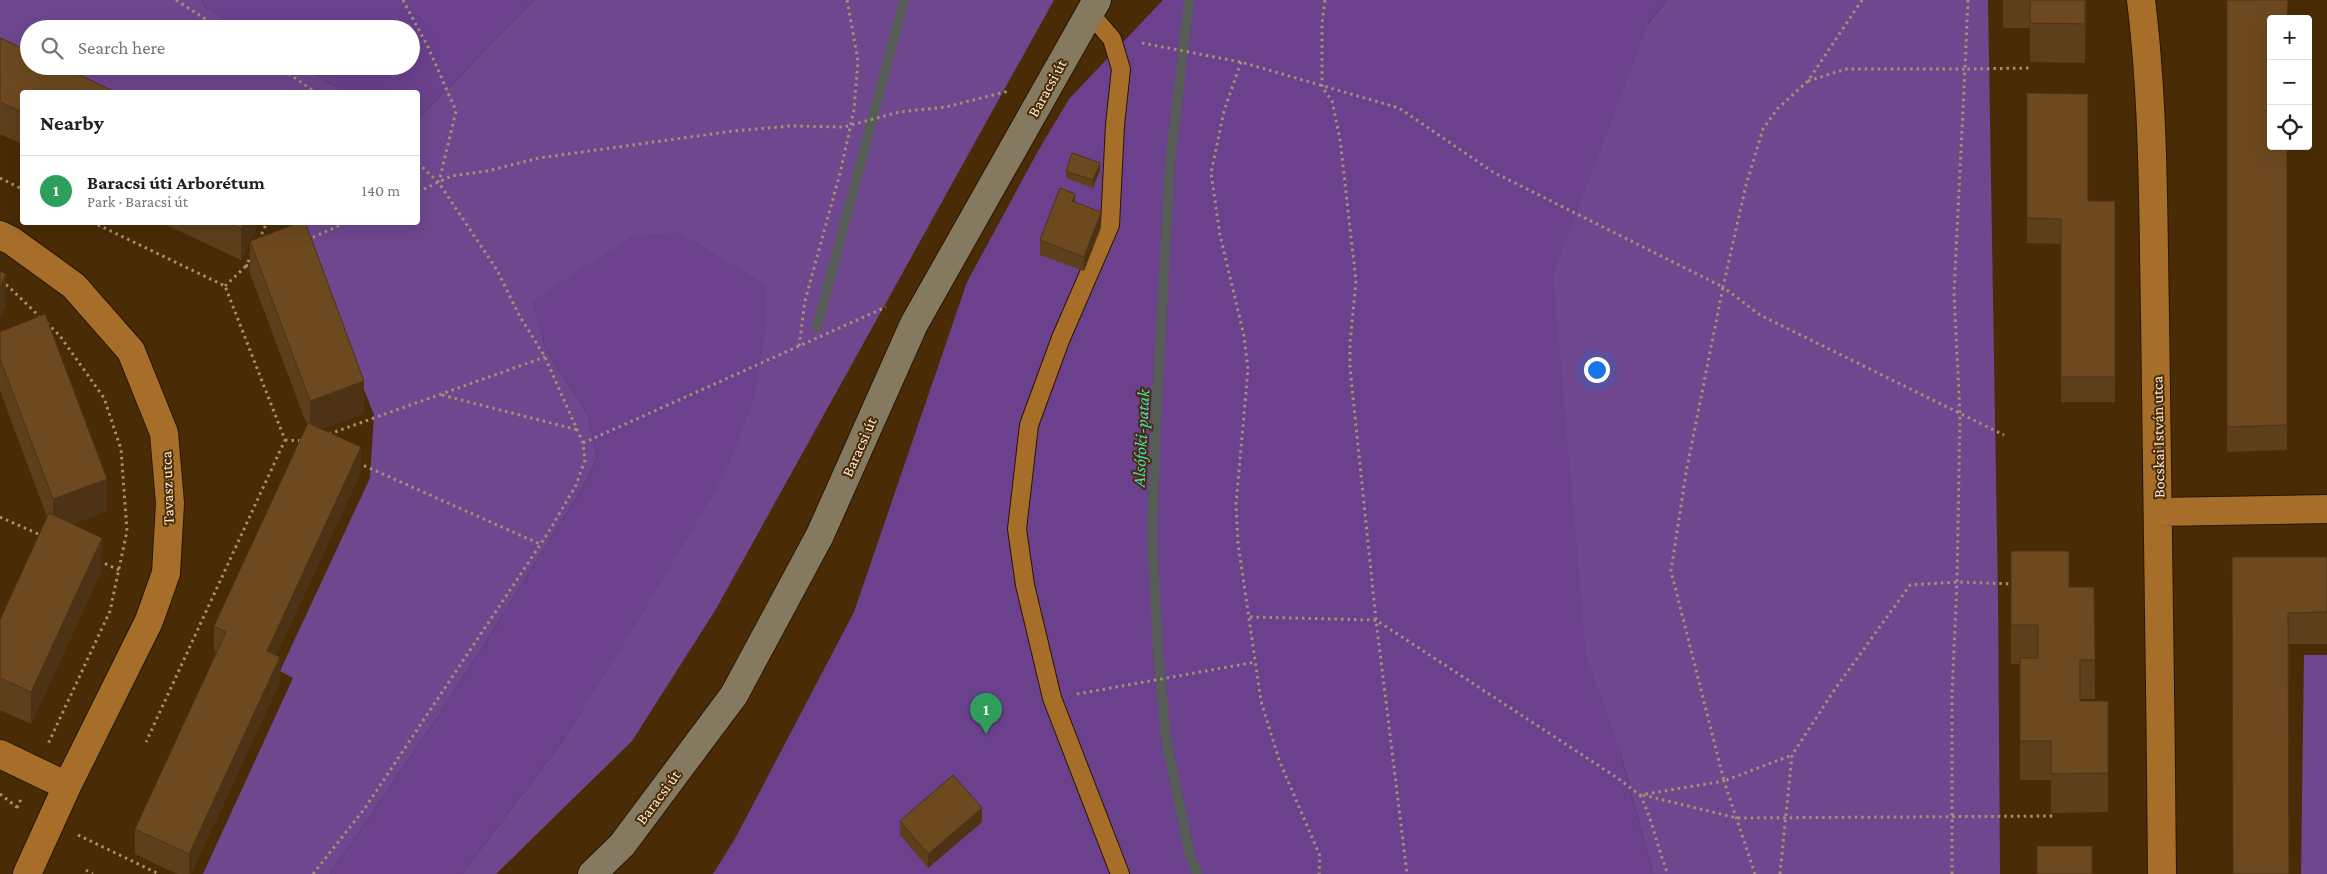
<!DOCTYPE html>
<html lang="en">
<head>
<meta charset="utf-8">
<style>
	body { margin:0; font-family:"Crimson Pro",serif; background:#f2f2f2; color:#202124 }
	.controls { position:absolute; right:15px; top:15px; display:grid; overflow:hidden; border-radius:5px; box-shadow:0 5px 20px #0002 }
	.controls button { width:45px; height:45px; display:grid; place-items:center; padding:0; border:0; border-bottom:1px solid #e0e0e0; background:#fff; color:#202124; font:25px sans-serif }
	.you { position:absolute; left:1596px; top:369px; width:18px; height:18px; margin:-12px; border:4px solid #fff; border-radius:50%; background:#1a73e8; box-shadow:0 0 0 8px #1a73e833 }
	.badge { display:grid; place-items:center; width:32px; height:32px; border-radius:50%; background:#0f766e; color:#fff; font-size:16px; font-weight:700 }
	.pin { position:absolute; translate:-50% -41px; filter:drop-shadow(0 1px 2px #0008) }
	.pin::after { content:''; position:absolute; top:26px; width:18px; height:15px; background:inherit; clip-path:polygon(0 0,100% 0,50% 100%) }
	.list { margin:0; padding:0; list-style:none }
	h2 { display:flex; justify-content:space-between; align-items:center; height:65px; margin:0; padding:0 20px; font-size:21px }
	h2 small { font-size:16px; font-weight:400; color:#757577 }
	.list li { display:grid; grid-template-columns:32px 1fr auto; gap:15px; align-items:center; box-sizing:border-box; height:70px; padding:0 20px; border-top:1px solid #e0e0e0 }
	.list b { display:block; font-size:19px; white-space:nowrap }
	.list p { margin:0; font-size:16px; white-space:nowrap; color:#757577 }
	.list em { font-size:16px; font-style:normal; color:#757577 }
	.icon { flex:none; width:28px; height:28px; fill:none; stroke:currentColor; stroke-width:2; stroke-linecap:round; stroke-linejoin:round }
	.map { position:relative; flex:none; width:2327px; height:874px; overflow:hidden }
	.search { position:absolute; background:#fff; box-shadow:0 5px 20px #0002; left:20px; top:20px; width:400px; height:55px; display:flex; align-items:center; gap:12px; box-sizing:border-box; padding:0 18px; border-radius:28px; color:#757577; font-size:19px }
	.panel { position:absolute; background:#fff; box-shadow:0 5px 20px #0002; left:20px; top:90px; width:400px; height:135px; border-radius:5px }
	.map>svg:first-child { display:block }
	.green { fill:#6e478f }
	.forest { fill:#6b418e }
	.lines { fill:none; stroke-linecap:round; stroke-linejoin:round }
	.stream { stroke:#565d57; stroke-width:10 }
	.lane-casing { stroke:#281603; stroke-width:20 }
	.street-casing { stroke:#281603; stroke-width:30 }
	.secondary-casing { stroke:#281603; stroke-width:30 }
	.path { stroke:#a78f73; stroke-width:3; stroke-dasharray:2.5 4; stroke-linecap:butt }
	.lane { stroke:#a66e29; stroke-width:18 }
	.street { stroke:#a66e29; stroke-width:28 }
	.secondary { stroke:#857960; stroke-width:28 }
	.wall { fill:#5e3f1b }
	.shaded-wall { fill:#4c3316 }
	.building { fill:#6d491f; stroke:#4c3316 }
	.labels { text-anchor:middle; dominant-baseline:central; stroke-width:4; stroke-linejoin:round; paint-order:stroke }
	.street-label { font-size:16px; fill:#fbe8d5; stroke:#492c06 }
	.water-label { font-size:18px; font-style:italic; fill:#45dbcf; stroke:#492c06 }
</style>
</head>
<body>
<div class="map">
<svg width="2327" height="874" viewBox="0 0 2327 874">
	<rect width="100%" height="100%" fill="#492c06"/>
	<path class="green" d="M0,0H201L206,8L241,29H29V66H302L345,92H74L0,56Z
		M534,0H1054L716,609L632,741L496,874H462L563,741L680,549L533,303L546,350L588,415L597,458L582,489L442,711L330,874H203L293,678L280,671L370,478L374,415L310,251L287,223L418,222V119Z
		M1667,0H1988L1998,598L2000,874H1653L1620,751L1627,874L1467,250Z
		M2304,655H2327V874H2301Z"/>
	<path class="forest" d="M201,0H534L418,119V92H345L302,66H411V29H241L206,8Z
		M1163,0H1667L1649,22L1553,275L1586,654L1619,748L1653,874H713L736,837L854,612L967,282L1038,151L1069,99Z
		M679,232L767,285L765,333L754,400L724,476L640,618L563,741L462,874H330L442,711L582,489L597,458L588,415L546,350L532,301L630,237Z"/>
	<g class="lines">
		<path class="stream" d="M1189,0L1170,162L1156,419L1152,539L1158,652L1166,739L1190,856L1198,874
			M817,327L904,0"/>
		<defs>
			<path id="lane" d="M1089,12L1112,39L1121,69L1115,125L1110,225L1061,338L1029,425L1017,529L1025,585L1052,698L1120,874"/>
			<path id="street" d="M2141,0C2154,105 2153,211 2155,316C2159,502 2160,688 2162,874
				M0,235L12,241L74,286L131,351L164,433L170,503L166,573L149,621L67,786L27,874
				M2159,512L2327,509
				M0,754L67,786"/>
			<path id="secondary" d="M592,874L622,845L734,695L820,535L914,324L1097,0"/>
		</defs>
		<use href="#lane" class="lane-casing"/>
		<use href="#street" class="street-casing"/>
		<use href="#secondary" class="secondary-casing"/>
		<path class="path" d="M176,0L221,29
			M403,0L428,47L456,111L439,182
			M1325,0L1322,23V87L1332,101L1340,139L1356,281L1350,343V368L1376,620L1407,874
			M1862,0L1808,81L1778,108L1763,129L1746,185L1723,287L1760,315L2004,435
			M1968,0L1965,69L2031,68
			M1142,43L1241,62L1399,108L1493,172L1723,287L1686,473L1671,571L1724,781L1792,755
			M1241,62L1224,111L1211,173L1220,235L1244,336L1248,370L1236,504L1238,543L1261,701L1279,760L1320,856L1319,874
			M278,66L315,92
			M1808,81L1846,69H1965L1954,293L1960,415L1957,582L1952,695V874
			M0,178L22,189
			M418,192L451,176L487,171L539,158L733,131L791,126L844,127L899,112L946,107L1009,91
			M92,222L225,286L285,440L146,742
			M259,240L267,222
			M307,240L347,222
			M252,254L246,266L253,263
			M0,282L8,286L42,319
			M225,286L246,266
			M47,323L60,336L104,398L121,449L127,531L110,611L48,744
			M799,346L805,301L840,173L854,110L858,61L847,0
			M442,395L578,430
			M329,434L545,357
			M285,440L304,441
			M583,443L886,307
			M358,463L540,544
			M0,517L43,536
			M99,561L119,570
			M1250,617L1376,620L1616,777L1640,795L1724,781L1755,874
			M1077,694L1256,662
			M0,794L18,808
			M1640,795C1653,820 1657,848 1668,874
			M1643,795L1737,818L2053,816
			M17,808L21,799
			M78,835L159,874
			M86,870L93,874
			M313,874L365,808L548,533L576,485L585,460L583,443L545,357L519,315L497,270L439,183L418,163
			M1780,874L1792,755L1835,689L1910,585L1957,582L2013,584"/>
		<use href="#lane" class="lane"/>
		<use href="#street" class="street"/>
		<use href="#secondary" class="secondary"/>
	</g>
	<path class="wall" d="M2003,0H2086L2085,63L2030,62V28H2003Z
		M2227,0L2287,146V450L2227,452Z
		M0,38L115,92H22V144L0,134Z
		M2027,93L2088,201H2115V402H2061V244L2027,243Z
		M1100,170L1093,188L1066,178V171Z
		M1075,202L1101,227L1084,271L1040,255V240Z
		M160,222H259L250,241L364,413L321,429L361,472L276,656L280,682L191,874H177L135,854V829L217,653L214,651V626L307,425L250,273V241L241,260Z
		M0,332L107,511L72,524L102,570L31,724L0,710V620L47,517L0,391Z
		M2011,551L2069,587H2094L2095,699H2080V701H2108V812L2051,813V780H2020V664H2011Z
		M2232,557H2327V644H2289Z
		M900,821L982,822L928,868L900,835Z"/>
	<path class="shaded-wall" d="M1100,163V170L1093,188V180Z
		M1075,194V208L1072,201Z
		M1101,212V227L1084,271V257Z
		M244,222H259L241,260V229Z
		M6,274V306L0,319V287Z
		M364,381V413L310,433V401Z
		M361,447V472L267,676V651Z
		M107,479V511L53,531V499Z
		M102,538V570L31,724V692Z
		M280,657V682L191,874H189V854Z
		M982,808V822L928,868V854Z"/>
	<path class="building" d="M2030,0H2085V24L2030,23Z
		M2227,0H2288L2287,19H2271V146H2287V425L2227,427Z
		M0,38L29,51V66H61L115,92H22V112L0,102Z
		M2027,93L2088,94V201H2115V377H2061V219L2027,218Z
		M1072,153L1100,163L1093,180L1066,171Z
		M1060,188L1075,194L1072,201L1101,212L1084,257L1040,240Z
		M228,222H244L241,229Z
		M301,222H305L364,381L310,401L250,241Z
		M0,271L6,274L0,287Z
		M45,314L107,479L53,499L0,359V332Z
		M308,423L361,447L267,651L280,657L189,854L135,829L226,632L214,626Z
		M49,513L102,538L31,692L0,678V620Z
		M2011,551H2069V587H2094L2095,660H2080V701H2108V773L2051,774V741H2020V658H2038V625H2011Z
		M2232,557H2327V612L2288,613L2289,874H2233Z
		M953,775L982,808L928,854L900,821Z
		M2037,846H2092V874H2037Z"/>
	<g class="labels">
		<g class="street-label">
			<text transform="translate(1047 88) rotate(-61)">Baracsi út</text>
			<text transform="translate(2158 437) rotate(-91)">Bocskai István utca</text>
			<text transform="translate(859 447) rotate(-66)">Baracsi út</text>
			<text transform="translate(167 488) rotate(-92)">Tavasz utca</text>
			<text transform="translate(658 797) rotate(-53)">Baracsi út</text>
		</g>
		<g class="water-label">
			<text transform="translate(1141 438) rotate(-87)">Alsófoki-patak</text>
		</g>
	</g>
</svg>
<div class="controls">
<button>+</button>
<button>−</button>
<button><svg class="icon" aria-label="locate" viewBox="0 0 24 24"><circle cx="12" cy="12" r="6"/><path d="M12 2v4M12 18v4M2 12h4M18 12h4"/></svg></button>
</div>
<div class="you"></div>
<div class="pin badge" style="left:986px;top:734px;background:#2e9e5b">1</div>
<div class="search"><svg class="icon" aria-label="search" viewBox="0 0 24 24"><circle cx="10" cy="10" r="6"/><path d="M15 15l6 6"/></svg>Search here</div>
<section class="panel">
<h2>Nearby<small></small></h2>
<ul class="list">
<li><span class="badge" style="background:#2e9e5b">1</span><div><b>Baracsi úti Arborétum</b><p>Park · Baracsi út</p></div><em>140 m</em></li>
</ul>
</section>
</div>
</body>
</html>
